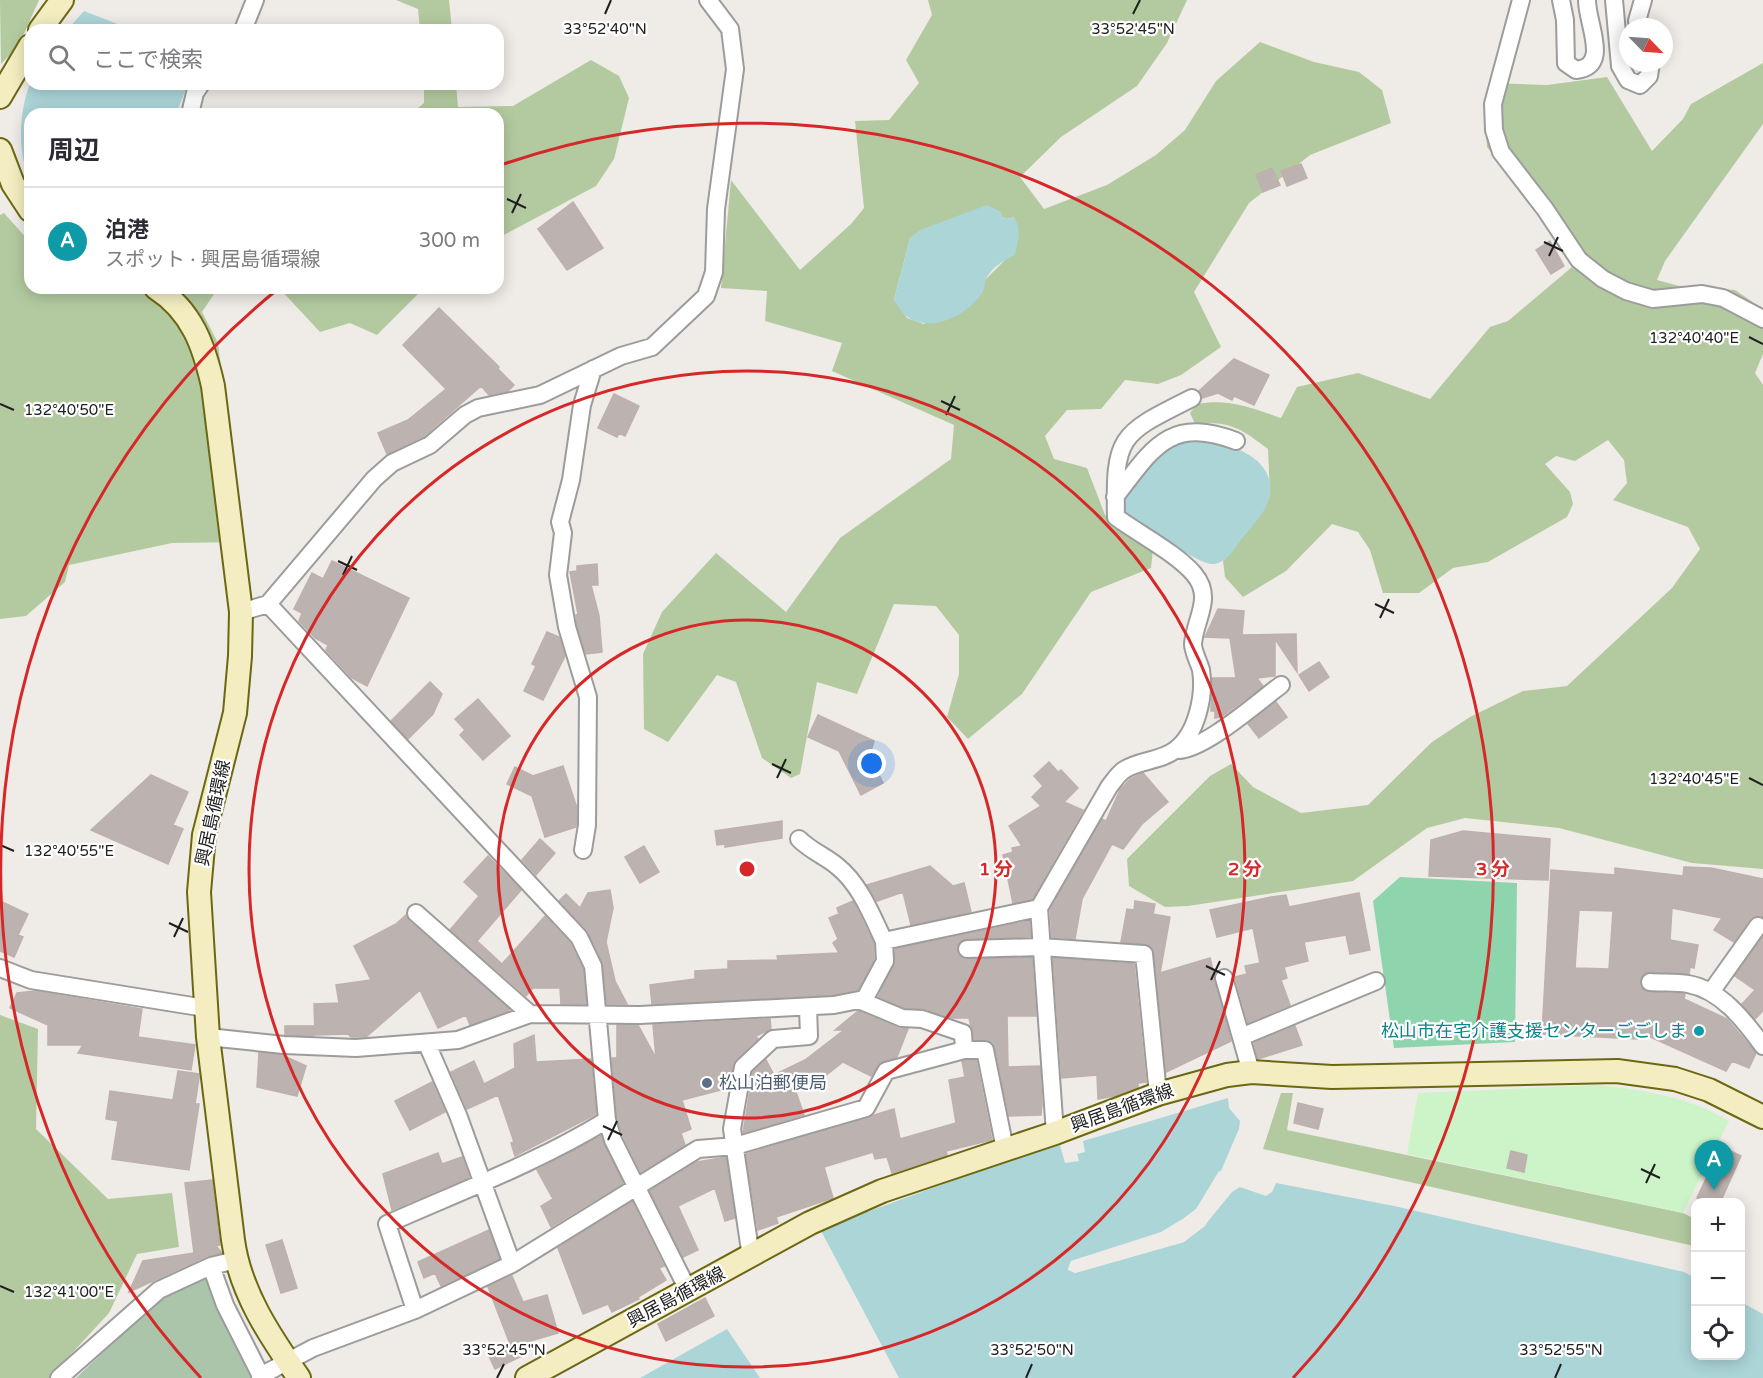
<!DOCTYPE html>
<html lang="ja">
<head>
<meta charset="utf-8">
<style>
	body { margin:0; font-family:"Varela Round","Noto Sans JP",sans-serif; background:#f7f7f7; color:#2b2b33 }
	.controls { position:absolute; right:18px; bottom:18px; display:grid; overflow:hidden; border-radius:12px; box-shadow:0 3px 15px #0003 }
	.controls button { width:54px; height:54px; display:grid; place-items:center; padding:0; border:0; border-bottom:2px solid #e1e1e2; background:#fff; color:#2b2b33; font:30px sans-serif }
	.compass { position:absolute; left:1619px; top:18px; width:54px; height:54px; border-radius:50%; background:#fff; box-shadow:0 3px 15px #0003; rotate:115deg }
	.you { position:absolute; left:872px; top:764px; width:21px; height:21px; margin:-15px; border:4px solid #fff; border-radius:50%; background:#1a73e8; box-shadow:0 0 0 9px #1a73e833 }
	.badge { display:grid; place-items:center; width:39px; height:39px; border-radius:50%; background:#b91631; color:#fff; font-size:20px; font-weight:700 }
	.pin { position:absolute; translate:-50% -50px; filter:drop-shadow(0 2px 3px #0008) }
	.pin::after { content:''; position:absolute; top:32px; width:21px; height:18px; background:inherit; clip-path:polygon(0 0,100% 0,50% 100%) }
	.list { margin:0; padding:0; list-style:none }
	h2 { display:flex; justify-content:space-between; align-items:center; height:78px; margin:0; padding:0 24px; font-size:26px }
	h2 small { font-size:20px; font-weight:400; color:#7c7c81 }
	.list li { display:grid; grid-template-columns:39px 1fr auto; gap:18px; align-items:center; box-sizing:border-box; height:108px; padding:0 24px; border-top:2px solid #e1e1e2 }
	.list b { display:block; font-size:22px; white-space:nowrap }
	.list p { margin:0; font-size:20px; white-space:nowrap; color:#7c7c81 }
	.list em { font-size:20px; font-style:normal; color:#7c7c81 }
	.icon { flex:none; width:33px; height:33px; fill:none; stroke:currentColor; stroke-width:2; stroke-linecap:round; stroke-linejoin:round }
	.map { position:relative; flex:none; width:1763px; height:1378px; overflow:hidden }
	.search { position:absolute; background:#fff; box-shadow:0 3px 15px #0003; left:24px; top:24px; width:480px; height:66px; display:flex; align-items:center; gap:15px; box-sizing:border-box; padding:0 21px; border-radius:18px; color:#7c7c81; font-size:22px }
	.panel { position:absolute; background:#fff; box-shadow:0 3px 15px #0003; left:24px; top:108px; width:480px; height:186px; border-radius:18px }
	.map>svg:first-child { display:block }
	.forest { fill:#b3caa0; fill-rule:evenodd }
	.cemetery { fill:#abc5ab }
	.park { fill:#cdf4c9 }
	.pitch { fill:#8ed5ae }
	.water { fill:#acd5d8 }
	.pier { fill:#efebe7 }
	.building { fill:#bcb3b0; stroke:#bfb0ab; stroke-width:1.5; fill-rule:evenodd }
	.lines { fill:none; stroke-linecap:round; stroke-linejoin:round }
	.street-casing { stroke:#9c9c9c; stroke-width:20 }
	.secondary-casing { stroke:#6c6711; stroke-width:26 }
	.street { stroke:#fff; stroke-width:16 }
	.secondary { stroke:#f3edc1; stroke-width:22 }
	.ticks { fill:none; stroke:#1f1f1f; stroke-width:2 }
	.ring { fill:none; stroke:#d62828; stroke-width:3 }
	.culture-dot { fill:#0f9aa8; stroke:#fff; stroke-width:2 }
	.service-dot { fill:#5c6f8a; stroke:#fff; stroke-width:2 }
	.labels { text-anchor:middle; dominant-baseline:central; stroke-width:4.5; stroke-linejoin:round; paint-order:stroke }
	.street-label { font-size:18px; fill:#1f1f1f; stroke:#fff }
	.culture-label { font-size:18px; fill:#0d838f; stroke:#fff; text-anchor:end }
	.service-label { font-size:18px; fill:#4e5e75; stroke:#fff; text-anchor:start }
	.ticks-label { font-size:15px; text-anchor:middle; fill:#1f1f1f; stroke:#fff; stroke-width:4.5; stroke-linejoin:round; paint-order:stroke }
	.centre { fill:#d62828; stroke:#fff; stroke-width:3 }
	.ring-label { font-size:18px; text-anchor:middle; font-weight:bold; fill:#d62828; stroke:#fff; stroke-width:4.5; stroke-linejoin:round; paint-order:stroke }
</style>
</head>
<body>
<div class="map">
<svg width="1763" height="1378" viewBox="0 0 1763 1378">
	<rect width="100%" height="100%" fill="#efebe7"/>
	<path class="forest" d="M0,0H39L18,47L1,64Z
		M396,0H449L452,30H420L418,9Z
		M928,0H1187L1167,43L1137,86L1061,137L1020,177L1044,209L1107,185L1156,155L1185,130L1216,81L1260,42L1314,62L1359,72L1382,90L1391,123L1310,155L1249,203L1194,292L1221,347L1181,375L1158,384L1125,380L1101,409L1067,410L1045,436L1054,459L1087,468L1105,515L1153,550L1151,568L1091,592L1022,694L968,739L947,717L959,674V635L936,606L894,604L857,694L817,682L800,774L791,778L762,758L736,682L717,675L668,742L644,729L643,654L662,612L716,553L786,612L840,538L951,459L954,425L832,371L842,343L765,321L767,291L721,288L731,180L800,270L851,224L864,208L855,121L889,120L919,83L906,60L932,15ZM1002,217L1007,219L1014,217L1005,260L986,279L924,324L907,318L894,300L910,238Z
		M591,60L619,76L629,98L614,159L596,186L498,238V114H411L424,103V84H456L458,107L513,106Z
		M1763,63V124L1665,261L1657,280L1679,286L1735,290L1763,309V354L1755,373L1763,385V869L1692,863L1559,828L1465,818L1427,828L1353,881L1188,906L1165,907L1129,886L1127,859L1210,776L1231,764L1253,787L1301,813L1368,805L1432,742L1470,717L1523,691L1567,686L1672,588L1700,549L1688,527L1613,500L1627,483L1624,460L1608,440L1575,461L1556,456L1545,464L1570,492L1573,504L1567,517L1488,562L1453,568L1419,593H1383L1370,550L1358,532L1332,524L1286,571L1243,597L1225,577L1223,561L1262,513L1270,495L1268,449C1240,428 1230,421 1195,424L1190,413L1197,404C1228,398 1252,408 1281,418L1297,387L1358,373L1430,399L1490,327L1508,321L1572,267L1534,207L1487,147L1485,122L1491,83L1547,85L1607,77L1652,151L1683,119L1691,104Z
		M4,213L30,242V288H106L124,294H141L146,288H218L202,312L218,343L241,542L172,543L69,565L65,582L26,616L0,619V215Z
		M279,288H424L377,335L350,323L320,332Z
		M0,1015L38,1029L36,1129L108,1199L172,1193L179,1247L137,1254L109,1313L49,1378H0Z
		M1281,1093H1293L1287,1130L1683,1213L1695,1219V1243L1694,1246L1263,1149Z"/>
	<path class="cemetery" d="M207,1274L219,1309L258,1378H76L162,1296Z"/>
	<path class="park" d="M1597,1085C1644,1090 1687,1096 1729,1121L1683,1213L1407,1154L1418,1093Z"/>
	<path class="pitch" d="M1400,877L1517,883L1515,1042L1394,1048L1373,901Z"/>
	<path class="water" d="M84,11L133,30H67Z
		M30,84H188L176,114H30V177C16,154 20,108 30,84Z
		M987,205L1001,212L1002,217L1007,219L1014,217C1022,230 1018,241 1015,255C1004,260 992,267 986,279C984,285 985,290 980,296C965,316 932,332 909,318C903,315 898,306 894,300L910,238L920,230Z
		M1208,439C1235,446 1275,459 1270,495C1267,511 1253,525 1243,537C1235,548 1227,563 1213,564C1195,564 1140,521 1122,510L1124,496L1162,448L1182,440Z
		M1228,1098L1229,1108L1240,1121L1239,1129C1227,1155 1216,1191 1195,1210C1163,1240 1111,1248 1071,1261L1068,1270L1075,1273L1184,1242L1205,1225L1232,1192L1240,1187L1266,1196L1272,1192L1276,1183L1394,1206L1684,1272L1695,1278L1696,1356H1740L1741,1302L1763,1314V1378H899L820,1229L1059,1142L1065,1163L1079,1161L1077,1154L1085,1152L1083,1141Z
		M727,1329L760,1378H640Z"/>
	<path class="pier" d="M1219,1171L1222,1172L1214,1188L1198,1211L1186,1221L1162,1234L1073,1264L1072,1268L1075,1270L1183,1239L1203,1223L1216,1207L1205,1226L1184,1242L1075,1273L1068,1269L1071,1261L1161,1232L1184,1218L1196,1209Z"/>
	<path class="building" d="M1301,164L1307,178L1287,186L1281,171Z
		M1272,168L1280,185L1263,192L1256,175Z
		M573,202L603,248L567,270L538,229Z
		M1550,241L1564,266L1551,274L1536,250Z
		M439,308L499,367L498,369L514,385L508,391L489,395L481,386L424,436L387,454L378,433L408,420L446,389L403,345Z
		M1234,359L1269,375L1254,405L1234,396L1232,400L1218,393L1202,398L1199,391Z
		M614,394L639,406L625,436L619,433L617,437L598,428Z
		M332,561L409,598L367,686L352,678L326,650L328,645L315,638L299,621L302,613L294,609L312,573L323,579Z
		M597,564L598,585H591L599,616L602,652L586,654L577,625L576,615L578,614L570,572L577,571V566Z
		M1218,609L1244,611L1242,635L1296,634L1297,672L1275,639V676L1257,678L1263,686L1221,717L1215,718V711H1211L1212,678H1236L1230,638L1205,637Z
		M547,632L559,637L565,656L543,700L524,691L536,666L532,664Z
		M1319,662L1329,677L1309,691L1299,675Z
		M430,682L442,694L433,714L408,739L391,721Z
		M478,699L510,736L483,760L460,735L465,730L455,719Z
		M1276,702L1287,717L1259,738L1248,724Z
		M818,715L874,741L864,775L876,769L883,783L861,795L839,751L808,737Z
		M1049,762L1058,772L1061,770L1078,788L1064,802L1083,810L1032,899L1013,903L1003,855L1013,852L1012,848L1022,846L1009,826L1041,806L1032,797L1043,786L1034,776Z
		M563,766L577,808L576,827L545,837L532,796L507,784L515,767L533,776Z
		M1143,773L1168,802L1142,824L1123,849L1112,844L1082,899L1075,939L1052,937L1050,910L1102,819L1106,821L1120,790L1130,779Z
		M151,775L188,792L173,825L183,829L168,864L91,830Z
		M782,821V838L725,847V844L717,845L715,831Z
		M1463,831L1550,839L1548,880L1429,876L1431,840Z
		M540,839L555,853L536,875L522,860Z
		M644,846L659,872L640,883L625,857Z
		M488,856L521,890L477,941L502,964L545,916L570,943L583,969L586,1004H561L560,988H533L526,996L450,930L479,896L464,882Z
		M930,866L953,886L964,883L971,912L911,925L903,892L877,901L867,885Z
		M1684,867L1711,868L1763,879V917L1754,916L1750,919L1734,942L1714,930L1722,918L1672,908L1670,940L1698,945L1694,968L1690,967L1689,974L1646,972L1641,977L1640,986L1649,992L1685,994L1684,999L1727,1019L1756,1053L1749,1068L1732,1061L1726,1071L1637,1031V1039L1542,1034L1551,870L1615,875V868L1683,876ZM1579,910L1613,911L1609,969L1575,968Z
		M610,890L613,908L606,942L615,981L627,1004H607L602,961L587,930L559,901L566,894L580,908L588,893Z
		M1359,893L1370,950L1350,954L1346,935L1304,942L1308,961L1284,967L1287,978L1281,980L1290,1005L1248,1023L1235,977L1247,974L1245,966L1260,963L1253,928L1217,937L1210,910L1271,897L1286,895L1289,907Z
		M0,901L28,914L18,935L23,937L14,957L0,951Z
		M853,901L874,944V959L858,990L833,995L652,1004L650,985L695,979V971L728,969V961L778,960L777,956L839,953L833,943L838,939L829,918L839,914L837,908Z
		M1135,901L1155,904L1153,914L1170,917L1160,973L1210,958L1231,1041L1166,1072L1153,949L1145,944L1121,942L1127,909L1134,910Z
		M406,915L409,921L510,1010L470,1025L466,1015L438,1028L420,990L366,1037H351L348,1034L315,1035L314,1004L339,1003L336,985L371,980L354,946L396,924Z
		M1029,921L1031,937L966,939L958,944L957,949L958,955L967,959L1032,958L1036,1016H1007L1008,1067L1040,1066L1042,1104L1041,1115L1009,1116L995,1047L989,1040H974L969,1018H951L925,1009L904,1008L878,997L894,965L895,949Z
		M1763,937V1011L1755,1019L1742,1004L1755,990L1735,976Z
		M1053,958L1134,964L1146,1082L1138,1083V1087L1114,1096L1098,1099L1097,1075L1062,1078Z
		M35,991L142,1009L138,1037L195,1045L191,1070L78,1053L83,1045H48V1025L10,1008L17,993Z
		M858,1011L898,1028L908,1029L897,1057L880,1063L871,1076L843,1062L821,1079L819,1077L796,1092L804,1115L743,1133L753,1072L766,1060L774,1075L805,1060L844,1030H835Z
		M770,1019L771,1029L756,1036L758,1039L735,1060L729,1088L682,1100L691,1129L681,1133L685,1145L641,1172L623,1136L617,1118L612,1058H617V1025H638L656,1058L653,1025Z
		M285,1026H314V1036L285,1035Z
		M1295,1026L1302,1045L1258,1059L1254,1043Z
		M534,1035L536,1062L591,1059L596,1114L515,1156L511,1143L514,1142L498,1095L467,1109L451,1072L474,1061L484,1084L515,1068L514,1044Z
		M259,1053L282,1055L306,1066L297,1096L257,1087Z
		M976,1060L992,1140L946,1151L947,1155L892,1173L887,1157L875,1159L873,1152L824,1167L833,1198L776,1217L778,1223L758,1230L746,1154L894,1109L900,1139L956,1123L949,1080L965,1077L962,1061Z
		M178,1071L199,1074V1078L195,1104H199L189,1170L112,1159L118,1121L106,1119L110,1091L173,1100Z
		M432,1082L445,1112L410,1130L395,1101Z
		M1298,1103L1323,1109L1318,1129L1294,1123Z
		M601,1136L623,1183L551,1227L541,1206L553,1199L537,1170Z
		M1721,1147L1741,1156L1720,1203H1707L1697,1198Z
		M1511,1151L1527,1155L1524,1172L1507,1168Z
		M438,1153L442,1164L462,1157L469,1177L392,1210L383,1174Z
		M726,1157L735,1218L725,1221L715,1188L678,1206L698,1250L683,1257L650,1191L697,1162Z
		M212,1180L220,1245L216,1246L222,1253L207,1256L129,1292L143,1261L194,1253L185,1183Z
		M632,1202L664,1266L659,1268L666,1280L638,1297L639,1299L612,1312L608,1304L583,1314L558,1248Z
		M489,1230L499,1259L441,1286L435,1273L424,1278L418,1262Z
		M282,1240L297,1288L281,1293L266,1245Z
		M512,1276L523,1302L547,1295L558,1333L517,1345L522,1356L495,1369L488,1354L510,1344L488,1287Z
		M705,1298L714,1316L666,1341L658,1324Z"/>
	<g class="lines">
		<defs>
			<path id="street" d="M1521,0L1493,104L1494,130L1501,152L1545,209L1579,260L1603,279L1626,291L1653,299L1702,294L1723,298L1763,319
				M1561,0L1565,20L1566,63L1576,70C1611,66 1587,25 1587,0
				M1614,0L1620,66L1628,80L1640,85L1649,76L1651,63
				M1639,27L1637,21L1643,0
				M243,30L255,0
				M190,114L195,93L201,84
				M1115,497C1153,448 1169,416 1236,441
				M268,604L579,937L593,966L607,1120L613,1140L688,1290
				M241,612L268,604L374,479L392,463L430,445L465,415L478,408L540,395L621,356L652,347L706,296L714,272L716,209L735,69L730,29L708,0
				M1175,750C1201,753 1259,701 1281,685
				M799,839C811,851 825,856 837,866C860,884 872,916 884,941
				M583,850L587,825L588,697L567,627L558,575L563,533L560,522L571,480L582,405L593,369
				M1039,908L1109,787C1113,782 1118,774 1124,770C1139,760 1161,761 1175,750C1197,734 1205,695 1201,670C1199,662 1193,652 1193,644C1195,618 1214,598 1194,574C1176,553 1139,534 1116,517C1114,435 1120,434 1192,398
				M416,913L530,1014
				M967,949L1041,947L1144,954L1158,1094
				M0,968L31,980L205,1008
				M1224,978L1241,1037
				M1650,982C1662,983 1676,982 1688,984C1721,990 1744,1020 1763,1046
				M1711,992L1758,926
				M863,1002L885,961L884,941L1039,908L1055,1133
				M208,1037L284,1045L356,1048L458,1040L530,1014L640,1015L834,1005L859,1000L902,1018L922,1019L963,1033L964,1050H985L1005,1149
				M427,1044L458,1115L512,1264
				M1251,1072L1241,1037L1376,981
				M751,1257L732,1129L743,1067L773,1039L809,1036L808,1007
				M211,1266L225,1305L262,1378
				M415,1310L387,1224C461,1191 537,1163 607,1120
				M260,1376L313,1348L415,1310L512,1264L698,1149L735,1146L866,1108L886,1071L964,1050
				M59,1378L159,1290L211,1266L236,1260"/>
			<path id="secondary" d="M40,30L62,0
				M0,97L30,46
				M0,150L13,184L30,210
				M156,288C192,311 204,346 213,386L241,612L240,656L235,713L204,835L199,892L208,1037L233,1240C240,1292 270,1336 299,1378
				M527,1378L810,1223L882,1191L1055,1133L1158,1094L1227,1075L1251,1072L1332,1077L1617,1071L1675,1079L1709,1090L1763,1117"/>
		</defs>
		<use href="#street" class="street-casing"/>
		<use href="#secondary" class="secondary-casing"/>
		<use href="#street" class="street"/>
		<use href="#secondary" class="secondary"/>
	</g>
	<path class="ticks" d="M605,14L611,0M1133,14L1140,0M507,199L526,208M512,213L521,194M1544,242L1563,251M1549,256L1558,237M1749,337L1763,344M941,401L960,410M0,404L14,410M946,415L955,396M338,561L357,570M343,575L352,556M1375,604L1394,613M1380,618L1389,599M772,764L791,773M777,778L786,759M1749,778L1763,785M0,845L14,851M169,923L188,932M174,937L183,918M1206,966L1225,975M1211,980L1220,961M603,1126L622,1135M608,1140L617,1121M1641,1169L1660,1178M1646,1183L1655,1164M0,1286L14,1292M497,1378L504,1364M1026,1378L1032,1364M1555,1378L1561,1364"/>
	<g class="ring">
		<circle cx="747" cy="869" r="249"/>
		<circle cx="747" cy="869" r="498"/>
		<path d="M201 1378A746 746 0 0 1 278 289M504 164A746 746 0 0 1 1293 1378"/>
	</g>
	<circle class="culture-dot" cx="1699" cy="1031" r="6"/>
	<circle class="service-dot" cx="707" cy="1083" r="6"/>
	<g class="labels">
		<g class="street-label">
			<text transform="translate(213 813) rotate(-78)">興居島循環線</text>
			<text transform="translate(1122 1108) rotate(-20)">興居島循環線</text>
			<text transform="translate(676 1297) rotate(-28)">興居島循環線</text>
		</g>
		<g class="culture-label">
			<text x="1687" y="1031">松山市在宅介護支援センターごごしま</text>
		</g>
		<g class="service-label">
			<text x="719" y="1083">松山泊郵便局</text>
		</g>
	</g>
	<g class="ticks-label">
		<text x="605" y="34">33°52'40"N</text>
		<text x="1133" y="34">33°52'45"N</text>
		<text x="1694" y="343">132°40'40"E</text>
		<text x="69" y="415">132°40'50"E</text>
		<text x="1694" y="784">132°40'45"E</text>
		<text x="69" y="856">132°40'55"E</text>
		<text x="69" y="1297">132°41'00"E</text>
		<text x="504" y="1355">33°52'45"N</text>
		<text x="1032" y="1355">33°52'50"N</text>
		<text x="1561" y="1355">33°52'55"N</text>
	</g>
	<circle cx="747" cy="869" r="9" class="centre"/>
	<g class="ring-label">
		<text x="996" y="875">1 分</text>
		<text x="1245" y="875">2 分</text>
		<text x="1493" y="875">3 分</text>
	</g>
</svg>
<div class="controls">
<button>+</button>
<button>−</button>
<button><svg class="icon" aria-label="locate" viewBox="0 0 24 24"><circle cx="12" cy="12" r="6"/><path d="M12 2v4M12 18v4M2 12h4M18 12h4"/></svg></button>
</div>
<svg class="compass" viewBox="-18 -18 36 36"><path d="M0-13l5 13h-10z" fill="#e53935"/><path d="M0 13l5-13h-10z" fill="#7c7c81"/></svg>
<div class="you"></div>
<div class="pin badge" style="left:1714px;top:1190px;background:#0f9aa8">A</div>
<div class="search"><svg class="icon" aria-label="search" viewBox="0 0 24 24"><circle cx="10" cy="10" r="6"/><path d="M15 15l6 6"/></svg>ここで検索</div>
<section class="panel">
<h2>周辺<small></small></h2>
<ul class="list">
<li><span class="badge" style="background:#0f9aa8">A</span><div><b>泊港</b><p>スポット · 興居島循環線</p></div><em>300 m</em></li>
</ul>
</section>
</div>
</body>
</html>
